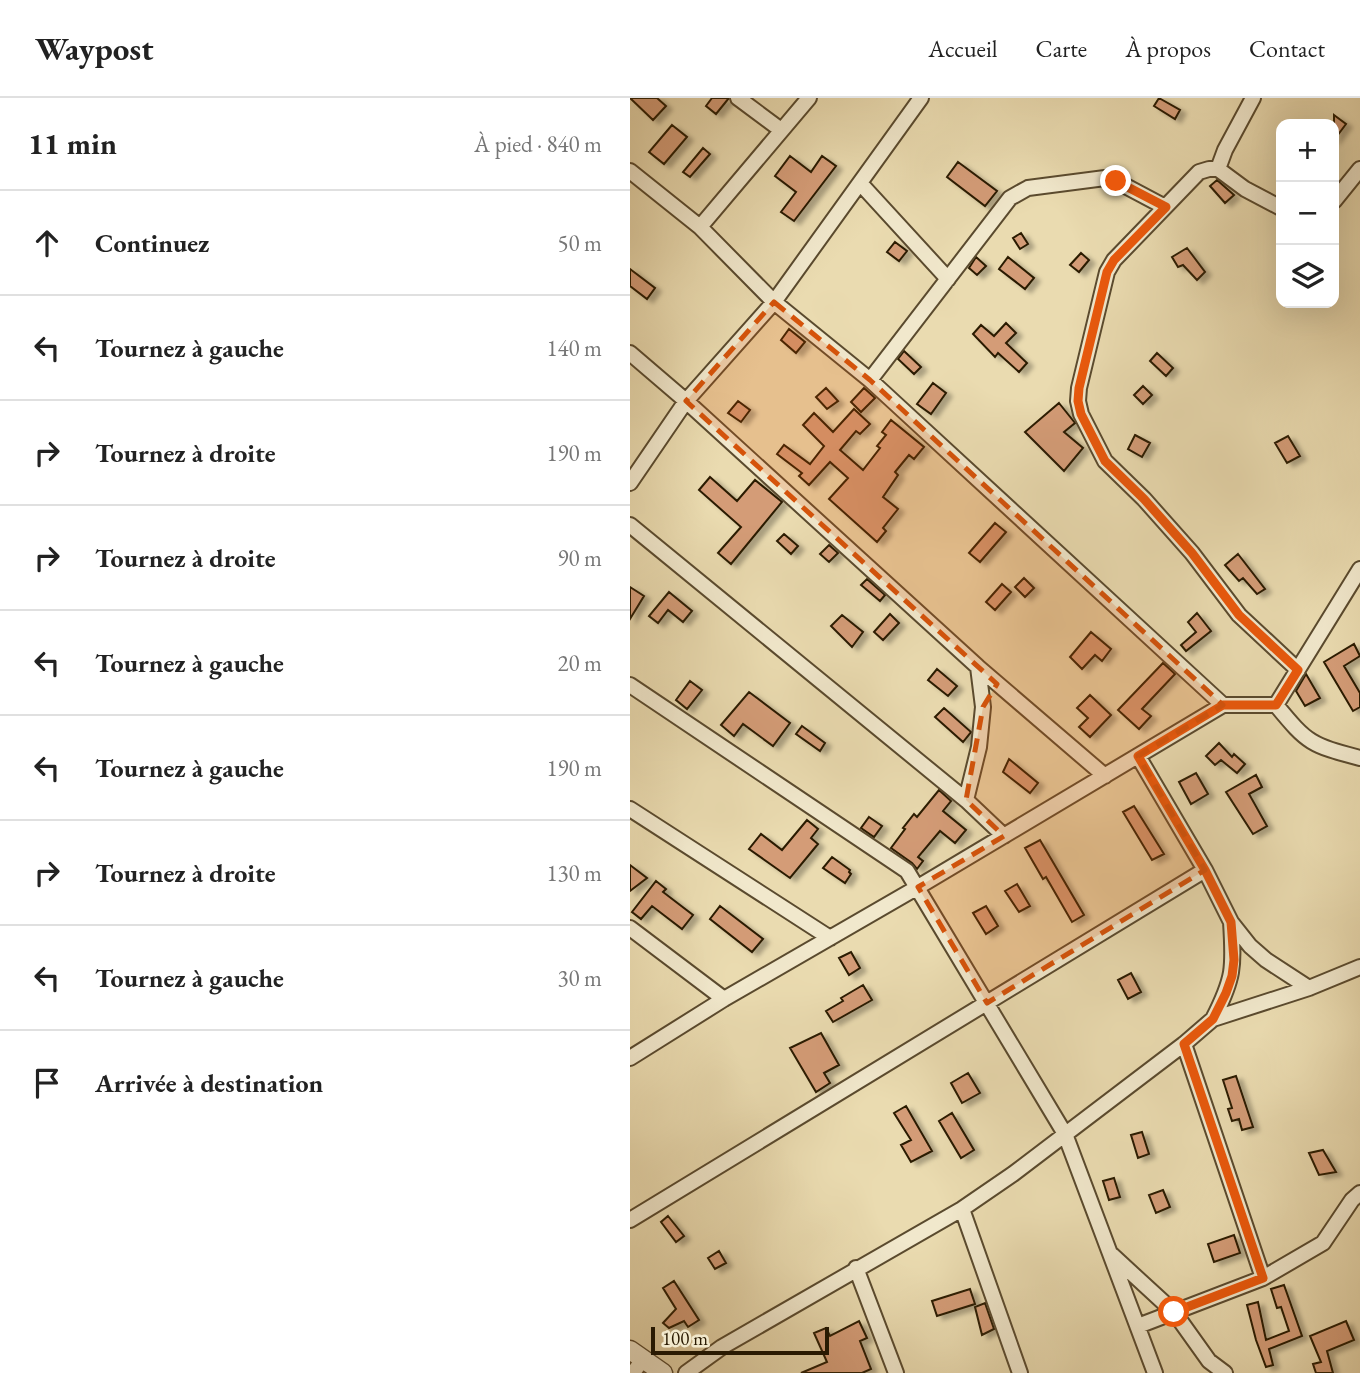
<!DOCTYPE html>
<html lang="fr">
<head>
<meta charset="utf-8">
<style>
	body { margin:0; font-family:"EB Garamond",serif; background:#f6f6f6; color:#222 }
	.controls { position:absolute; right:21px; top:21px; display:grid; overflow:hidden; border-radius:14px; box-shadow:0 7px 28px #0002 }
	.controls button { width:63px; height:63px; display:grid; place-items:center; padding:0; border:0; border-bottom:2px solid #e0e0e0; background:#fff; color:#222; font:35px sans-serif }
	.scale { position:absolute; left:21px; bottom:18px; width:178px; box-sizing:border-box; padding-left:7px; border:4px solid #2a1a02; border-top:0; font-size:19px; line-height:24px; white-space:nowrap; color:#2a1a02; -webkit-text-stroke:5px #f1e8cc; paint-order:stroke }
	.stop { position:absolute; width:21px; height:21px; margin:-16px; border:5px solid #ea580c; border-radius:50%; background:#fff }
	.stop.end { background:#ea580c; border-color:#fff; box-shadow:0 2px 7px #0008 }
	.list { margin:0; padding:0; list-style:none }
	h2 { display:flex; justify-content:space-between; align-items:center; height:91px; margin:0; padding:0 28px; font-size:30px }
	h2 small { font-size:23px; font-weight:400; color:#767676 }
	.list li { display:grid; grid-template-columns:46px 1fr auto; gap:21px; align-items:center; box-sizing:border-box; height:105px; padding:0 28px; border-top:2px solid #e0e0e0 }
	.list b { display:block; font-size:26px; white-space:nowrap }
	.list em { font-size:23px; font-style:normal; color:#767676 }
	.icon { flex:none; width:38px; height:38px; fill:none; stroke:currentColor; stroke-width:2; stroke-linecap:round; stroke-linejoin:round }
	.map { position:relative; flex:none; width:730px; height:1275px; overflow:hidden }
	header { display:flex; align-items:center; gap:42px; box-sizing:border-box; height:98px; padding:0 35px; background:#fff; border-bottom:2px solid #e0e0e0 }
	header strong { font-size:33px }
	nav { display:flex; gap:38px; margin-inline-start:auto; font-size:24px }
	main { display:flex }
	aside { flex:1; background:#fff }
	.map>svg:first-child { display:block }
	.building { fill:#d49c77; stroke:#2a1a02; stroke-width:2; filter:url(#shadow) }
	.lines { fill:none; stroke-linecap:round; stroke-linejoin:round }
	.minor-casing { stroke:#5a4a2e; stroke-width:18 }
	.tertiary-casing { stroke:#5a4a2e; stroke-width:21 }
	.minor { stroke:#f1e8cc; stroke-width:14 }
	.tertiary { stroke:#f1e8cc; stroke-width:18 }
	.route { stroke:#ea580c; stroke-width:9 }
	.marked { fill:#d5530b; fill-opacity:0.2; stroke:#d5530b; stroke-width:5; stroke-dasharray:14 9; stroke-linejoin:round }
</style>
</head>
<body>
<header>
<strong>Waypost</strong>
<nav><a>Accueil</a><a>Carte</a><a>À propos</a><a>Contact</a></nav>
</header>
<main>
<aside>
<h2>11 min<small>À pied · 840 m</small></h2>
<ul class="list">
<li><svg class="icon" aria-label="ahead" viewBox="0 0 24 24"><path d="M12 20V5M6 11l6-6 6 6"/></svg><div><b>Continuez</b></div><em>50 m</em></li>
<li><svg class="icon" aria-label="left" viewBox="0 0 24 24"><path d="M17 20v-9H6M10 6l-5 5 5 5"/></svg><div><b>Tournez à gauche</b></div><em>140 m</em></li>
<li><svg class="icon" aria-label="right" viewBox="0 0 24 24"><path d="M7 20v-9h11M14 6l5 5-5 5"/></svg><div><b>Tournez à droite</b></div><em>190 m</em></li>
<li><svg class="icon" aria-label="right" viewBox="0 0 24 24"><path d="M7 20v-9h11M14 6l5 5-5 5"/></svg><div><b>Tournez à droite</b></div><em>90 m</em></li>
<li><svg class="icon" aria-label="left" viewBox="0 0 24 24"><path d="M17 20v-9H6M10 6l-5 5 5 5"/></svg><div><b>Tournez à gauche</b></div><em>20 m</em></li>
<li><svg class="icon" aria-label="left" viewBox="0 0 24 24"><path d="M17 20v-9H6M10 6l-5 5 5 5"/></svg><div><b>Tournez à gauche</b></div><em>190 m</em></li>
<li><svg class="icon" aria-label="right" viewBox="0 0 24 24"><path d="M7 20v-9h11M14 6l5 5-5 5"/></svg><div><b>Tournez à droite</b></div><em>130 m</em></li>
<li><svg class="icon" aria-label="left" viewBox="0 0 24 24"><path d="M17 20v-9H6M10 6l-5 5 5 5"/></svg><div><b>Tournez à gauche</b></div><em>30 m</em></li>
<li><svg class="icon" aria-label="arrive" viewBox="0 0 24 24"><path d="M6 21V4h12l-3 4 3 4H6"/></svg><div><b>Arrivée à destination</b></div></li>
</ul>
</aside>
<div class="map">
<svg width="730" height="1275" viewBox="0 0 730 1275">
	<defs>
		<filter id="shadow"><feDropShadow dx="6" dy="3.5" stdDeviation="2" flood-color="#0004"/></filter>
	</defs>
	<rect width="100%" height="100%" fill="#eadbb0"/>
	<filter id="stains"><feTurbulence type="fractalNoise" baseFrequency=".00286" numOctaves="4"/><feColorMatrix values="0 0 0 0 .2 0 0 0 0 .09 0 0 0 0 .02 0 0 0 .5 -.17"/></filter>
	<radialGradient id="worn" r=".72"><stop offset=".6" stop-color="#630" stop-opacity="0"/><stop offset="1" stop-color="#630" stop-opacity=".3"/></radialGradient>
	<path class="building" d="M0,0H27L36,8L23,22Z
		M82,0H99L86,16L76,8Z
		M529,0L550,12L545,21L524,8Z
		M704,17L716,26L704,42Z
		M42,27L57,39L34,66L19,54Z
		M73,50L80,56L60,79L53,74Z
		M160,58L181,74L192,58L206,68L164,123L151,114L166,94L145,78Z
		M328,64L367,93L355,108L317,79Z
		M587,82L604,97L595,105L580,88Z
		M391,135L398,146L390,151L383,140Z
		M265,144L277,153L269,163L257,154Z
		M557,150L575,174L567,182L553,167L548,169L542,159Z
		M451,155L459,162L449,174L440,167Z
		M346,159L356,168L347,177L339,170Z
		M378,159L404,180L395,191L369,171Z
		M0,171L25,190L17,201L0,188Z
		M376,225L386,235L376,245L397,265L389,274L368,255L365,259L343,236L351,227L364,238Z
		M159,231L175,244L166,255L151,242Z
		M274,253L291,269L284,276L268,261Z
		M527,255L543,270L536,278L520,263Z
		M303,285L316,295L301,316L287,306Z
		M513,288L522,297L513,306L504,297Z
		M196,290L208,303L197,311L186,299Z
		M234,290L245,300L231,314L221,304Z
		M108,303L120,312L111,324L98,315Z
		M429,305L445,325L434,334L453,350L434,373L395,334Z
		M224,311L240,326L230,336L226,333L210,352L233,372L250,350L247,348L256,337L252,334L261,322L294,349L284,361L279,357L265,374L268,377L253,399L268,411L253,430L256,433L247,444L199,401L218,380L200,364L179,387L169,378L172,375L147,356L154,347L180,366L194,348L173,327L184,315L203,334Z
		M505,337L520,345L512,359L498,351Z
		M658,338L670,358L657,365L645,345Z
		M80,379L107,403L125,382L152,404L101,466L88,455L111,429L69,392Z
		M365,425L376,434L350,464L339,455Z
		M154,436L168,448L161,456L147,443Z
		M199,447L208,455L199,464L190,456Z
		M608,456L635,491L627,496L613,480L609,483L595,467Z
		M394,480L404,490L395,499L385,489Z
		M237,481L255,497L250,503L231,487Z
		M372,486L381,494L365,512L356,504Z
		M0,489L14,498L0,521Z
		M39,494L62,513L53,524L38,512L28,525L19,518Z
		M567,515L581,533L556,553L551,547L566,534L558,524Z
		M260,516L269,525L253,542L244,534Z
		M212,517L233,534L222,549L201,528Z
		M461,534L481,551L472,563L465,557L452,571L440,559Z
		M724,546L730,558L714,568L730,595V609L723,613L694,564Z
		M533,565L545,576L512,611L521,618L509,631L488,612Z
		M307,571L327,588L318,598L298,582Z
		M676,576L690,600L675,608L666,593Z
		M60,583L72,592L57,611L46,602Z
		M119,594L160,625L143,648L113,626L104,638L91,627Z
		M460,597L481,617L460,639L449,629L458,620L447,610Z
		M314,610L341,634L333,644L305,619Z
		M172,628L195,645L190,653L166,636Z
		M589,645L602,659L604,656L615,666L607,675L591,662L585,667L576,658Z
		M379,661L408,685L400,695L373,674Z
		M566,675L578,696L561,706L549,684Z
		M626,677L632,689L619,696L637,728L623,736L596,694Z
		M309,692L321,703L313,713L336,732L325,745L310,733L288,759L293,763L287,771L282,765L261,750L275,731L273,730L284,716L287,719Z
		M504,708L534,756L522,762L493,714Z
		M239,719L252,728L244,739L231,730Z
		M177,722L188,731L181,740L188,746L160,780L119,751L131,736L152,752Z
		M410,742L454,817L442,824L416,779L413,781L395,750Z
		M202,759L220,772L219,774L221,776L215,785L193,770Z
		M0,767L17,780L0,793Z
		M26,783L36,791L33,794L63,817L52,831L22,808L11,821L2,814Z
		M387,786L400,808L389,814L375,793Z
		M90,808L133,841L122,854L80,821Z
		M356,808L368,828L356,836L343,815Z
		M221,854L230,870L219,877L209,860Z
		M501,875L511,894L498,901L488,882Z
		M233,887L242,902L203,924L196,913L213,903L211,900Z
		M191,935L209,967L194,975L200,985L186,994L160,950Z
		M338,975L350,995L332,1005L321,985Z
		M606,978L623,1029L612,1032L609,1021L602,1023L598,1011L602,1010L593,982Z
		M276,1008L302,1053L281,1064L271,1047L281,1042L264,1015Z
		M322,1015L344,1052L331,1060L309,1023Z
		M512,1034L519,1056L508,1060L501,1037Z
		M693,1052L706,1074L689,1077L679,1055Z
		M484,1080L490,1099L479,1102L473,1083Z
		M533,1092L540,1109L526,1115L519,1097Z
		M38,1118L54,1138L46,1144L31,1124Z
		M604,1137L610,1155L584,1164L578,1146Z
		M89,1153L96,1165L85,1171L78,1160Z
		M44,1183L69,1222L58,1229L54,1223L39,1230L33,1225L46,1211L33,1190Z
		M654,1187L672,1238L639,1251L643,1267L636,1269L626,1242L617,1207L628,1204L636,1242L659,1233L651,1209L647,1210L641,1191Z
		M340,1191L345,1206L307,1218L302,1203Z
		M355,1205L364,1231L352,1237L345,1209Z
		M229,1223L237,1240L230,1243L241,1271L232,1275H171L197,1264L184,1235L196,1230L200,1238Z
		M716,1223L724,1242L697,1253L703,1275H686L683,1266L691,1264L680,1238Z"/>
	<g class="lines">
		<defs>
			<path id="minor" d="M108,0L151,32
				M588,71L595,52L623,0
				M0,73L70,129L144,204L240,282L593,607
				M230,85L318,181
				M704,103L730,71
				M651,110L615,91L588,71H579L569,74L484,162L477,174L449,290L448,303L451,316L475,363L514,401L562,455L609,517L668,572
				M70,129L179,0
				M0,255L56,303L348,569L475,678
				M240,282L380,100L398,90L475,80L486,83L535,109
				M0,385L56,303L144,204L291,0
				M0,427L336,702L374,738
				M0,587L277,773L435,1036L525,1275
				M646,607L730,471
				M508,658L575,772L601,824L620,848L636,862L679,890
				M336,702L349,649L353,609L348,569
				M0,711L200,840
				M0,830L94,901
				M583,921C604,880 604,870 601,824
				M554,946L633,1180
				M0,960L94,901L288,789L593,607H646C678,646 681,647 730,660
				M332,1111L390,1275
				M0,1122L575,772
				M482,1157L544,1214L579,1263L595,1275
				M226,1170L266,1275
				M508,1228L633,1180L693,1145L722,1102L730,1095
				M3,1275L13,1261
				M56,1275L92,1249L332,1111L383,1076L554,946L583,921L679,890L730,869"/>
			<path id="tertiary" d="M0,1252L33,1275"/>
		</defs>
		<use href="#minor" class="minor-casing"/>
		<use href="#tertiary" class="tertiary-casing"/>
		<use href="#minor" class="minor"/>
		<use href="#tertiary" class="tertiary"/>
	</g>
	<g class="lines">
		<path class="route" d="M486,83L536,109L484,162L477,174L449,290L448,303L451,316L475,363L514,401L562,455L609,517L668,572L646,607H593L508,658L575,772L601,824L604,862L602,878L596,895L583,921L554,946L633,1180L544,1214"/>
	</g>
	<path class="marked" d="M144,204L240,282L593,607L508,658L575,772L357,905L288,789L374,738L336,702L353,609L367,586L56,303Z"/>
	<rect width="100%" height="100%" filter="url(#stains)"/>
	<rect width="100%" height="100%" fill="url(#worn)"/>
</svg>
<div class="controls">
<button>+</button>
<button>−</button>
<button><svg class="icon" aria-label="layers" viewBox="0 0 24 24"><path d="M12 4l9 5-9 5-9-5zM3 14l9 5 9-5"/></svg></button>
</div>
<div class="scale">100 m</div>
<div class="stop" style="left:544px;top:1214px"></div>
<div class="stop end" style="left:486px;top:83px"></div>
</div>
</main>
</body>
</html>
